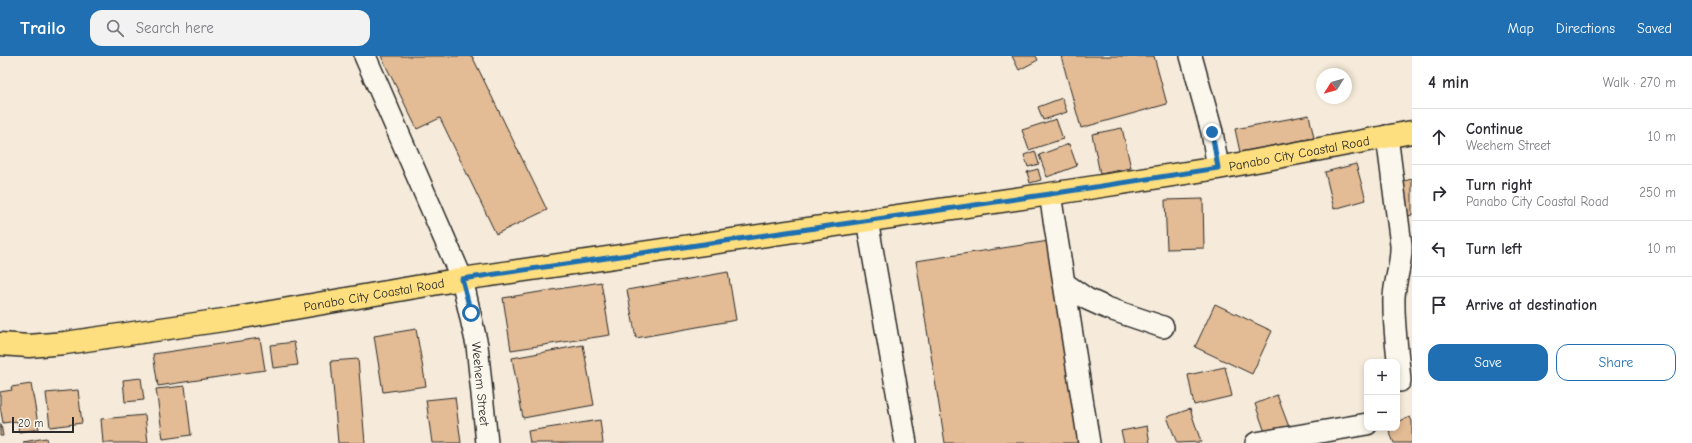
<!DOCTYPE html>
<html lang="en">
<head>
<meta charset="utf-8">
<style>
	body { margin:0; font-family:"Comic Neue",sans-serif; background:#f2f2f3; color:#2b2b33 }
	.controls { position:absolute; right:12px; bottom:12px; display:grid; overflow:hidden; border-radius:8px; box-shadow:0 2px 6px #0003 }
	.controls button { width:36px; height:36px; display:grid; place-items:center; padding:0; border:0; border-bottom:1px solid #e1e1e2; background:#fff; color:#2b2b33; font:20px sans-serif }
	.compass { position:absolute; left:1316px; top:12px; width:36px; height:36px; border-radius:50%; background:#fff; box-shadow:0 2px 6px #0003; rotate:233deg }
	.scale { position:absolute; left:12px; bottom:10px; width:62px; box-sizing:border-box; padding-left:4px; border:2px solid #2b2b2b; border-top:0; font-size:11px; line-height:14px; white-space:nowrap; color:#2b2b2b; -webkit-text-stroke:3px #fbf7ec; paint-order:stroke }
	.stop { position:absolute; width:12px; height:12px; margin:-9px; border:3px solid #1f6fb2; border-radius:50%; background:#fff }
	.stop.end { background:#1f6fb2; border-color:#fff; box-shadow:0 1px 4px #0008 }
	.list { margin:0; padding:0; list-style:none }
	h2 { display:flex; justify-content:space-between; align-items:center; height:52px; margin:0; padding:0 16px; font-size:17px }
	h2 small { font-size:13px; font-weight:400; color:#7c7c81 }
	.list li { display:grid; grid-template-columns:26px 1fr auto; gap:12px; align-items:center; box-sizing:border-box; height:56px; padding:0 16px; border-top:1px solid #e1e1e2 }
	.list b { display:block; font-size:15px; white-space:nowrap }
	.list p { margin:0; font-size:13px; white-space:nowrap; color:#7c7c81 }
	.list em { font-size:13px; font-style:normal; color:#7c7c81 }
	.actions { display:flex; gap:8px; padding:12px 16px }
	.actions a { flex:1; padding:9px 0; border:1px solid #1f6fb2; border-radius:12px; text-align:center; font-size:14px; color:#1f6fb2 }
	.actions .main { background:#1f6fb2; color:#fff }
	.icon { flex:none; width:22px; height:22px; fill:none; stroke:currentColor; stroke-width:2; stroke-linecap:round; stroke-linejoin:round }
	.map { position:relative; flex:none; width:1412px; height:387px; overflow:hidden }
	header { display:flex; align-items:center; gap:24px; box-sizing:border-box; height:56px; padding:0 20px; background:#1f6fb2; color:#fff }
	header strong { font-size:19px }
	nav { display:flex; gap:22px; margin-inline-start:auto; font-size:14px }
	.search { width:280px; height:36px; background:#f2f2f3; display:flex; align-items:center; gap:10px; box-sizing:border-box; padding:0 14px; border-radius:12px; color:#7c7c81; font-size:15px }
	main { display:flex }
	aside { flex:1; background:#fff }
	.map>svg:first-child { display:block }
	.building { fill:#e3bb94; stroke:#2b2b2b }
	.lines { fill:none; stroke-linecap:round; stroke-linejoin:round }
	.minor-casing { stroke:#2b2b2b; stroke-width:24 }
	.major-casing { stroke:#2b2b2b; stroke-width:25 }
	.minor { stroke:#fbf7ec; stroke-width:21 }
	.major { stroke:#fedf80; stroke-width:22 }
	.route { stroke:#1f6fb2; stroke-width:5 }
	.labels { text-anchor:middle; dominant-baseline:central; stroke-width:3; stroke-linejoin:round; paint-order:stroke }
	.street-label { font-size:13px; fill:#2b2b2b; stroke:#fbf7ec }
</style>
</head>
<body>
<header>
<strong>Trailo</strong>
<div class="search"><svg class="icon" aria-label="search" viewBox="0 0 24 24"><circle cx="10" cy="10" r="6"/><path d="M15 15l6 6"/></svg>Search here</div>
<nav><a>Map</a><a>Directions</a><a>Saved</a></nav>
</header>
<main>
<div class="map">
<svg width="1412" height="387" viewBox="0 0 1412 387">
	<rect width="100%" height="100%" fill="#f6ebda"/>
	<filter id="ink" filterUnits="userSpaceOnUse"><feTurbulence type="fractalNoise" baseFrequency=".025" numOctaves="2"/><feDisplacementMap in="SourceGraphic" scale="8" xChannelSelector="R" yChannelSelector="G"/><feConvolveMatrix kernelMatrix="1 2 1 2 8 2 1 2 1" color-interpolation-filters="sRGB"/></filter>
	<g filter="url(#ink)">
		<path class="building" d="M381,0H472L547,154L496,178L440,62L417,73Z
			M1012,0H1036L1038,4L1019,14Z
			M1061,0H1154L1167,48L1081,72Z
			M1062,42L1067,56L1043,64L1038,51Z
			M1309,59L1314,82L1240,96L1235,73Z
			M1056,63L1063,83L1029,94L1022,74Z
			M1122,72L1131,112L1100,118L1092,78Z
			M1069,88L1077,110L1047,121L1039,99Z
			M1035,95L1039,108L1028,111L1024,99Z
			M1356,108L1366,144L1334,153L1325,116Z
			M1038,113L1041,124L1030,127L1027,116Z
			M1412,123V159L1408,160L1400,126Z
			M1203,143L1204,192L1167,193L1165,144Z
			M1049,185L1081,387H945L916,205Z
			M728,216L736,264L636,282L627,234Z
			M601,226L610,279L511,294L503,242Z
			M1215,248L1272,275L1252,318L1195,291Z
			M416,273L426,330L383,336L374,280Z
			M260,282L265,314L158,330L153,298Z
			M294,286L298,309L273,312L270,289Z
			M583,289L594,349L523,362L512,302Z
			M358,303L365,387H338L331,305Z
			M1225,311L1232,340L1194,349L1188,319Z
			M141,322L144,344L125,346L123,324Z
			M31,328L39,373L19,376L17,365L3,367L0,350V336L12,334L11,331Z
			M185,330L191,379L163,383L156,333Z
			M78,334L82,367L50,371L46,337Z
			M1277,339L1289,371L1266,379L1255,348Z
			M455,341L461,387H432L426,344Z
			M1190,353L1201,386L1177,387L1167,361Z
			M145,359L148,387H103L101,363Z
			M1410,361L1412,365V387H1394L1388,372H1397V366Z
			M600,364L603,387H530L528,375Z
			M0,368H1L3,380H0Z
			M1147,370L1150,387H1124L1121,375Z
			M46,382L47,387H23V386Z"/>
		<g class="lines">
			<defs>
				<g id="minor">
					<path id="s1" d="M365,0L462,223L477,289L487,387"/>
					<path d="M1191,0L1212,76L1218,112"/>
					<path d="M1387,80L1401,189C1402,207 1395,223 1394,241C1393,269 1398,297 1400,325"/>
					<path d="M1050,138L1089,387"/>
					<path d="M867,164L906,387"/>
					<path d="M1064,227L1087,243L1107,252L1163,271"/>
					<path d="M1256,387L1367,368"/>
				</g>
				<g id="major">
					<path id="s2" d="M0,288L29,290L65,287L237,262L462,223L1050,138L1218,112L1412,76"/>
				</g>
			</defs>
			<use href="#minor" class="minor-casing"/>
			<use href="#major" class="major-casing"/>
			<use href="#minor" class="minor"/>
			<use href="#major" class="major"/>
		</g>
	</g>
	<g class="lines" filter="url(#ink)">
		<path class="route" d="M471,257L462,223L1050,138L1218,112L1212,76"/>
	</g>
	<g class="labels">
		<g class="street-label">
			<text stroke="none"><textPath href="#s2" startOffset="1314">Panabo City Coastal Road</textPath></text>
			<text stroke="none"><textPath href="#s2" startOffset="378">Panabo City Coastal Road</textPath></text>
			<text stroke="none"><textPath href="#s1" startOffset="350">Weehem Street</textPath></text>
		</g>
	</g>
</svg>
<div class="controls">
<button>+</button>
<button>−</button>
</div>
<svg class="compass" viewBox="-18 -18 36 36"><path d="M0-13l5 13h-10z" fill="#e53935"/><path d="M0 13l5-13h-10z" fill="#7c7c81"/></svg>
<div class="scale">20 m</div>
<div class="stop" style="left:471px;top:257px"></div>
<div class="stop end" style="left:1212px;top:76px"></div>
</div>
<aside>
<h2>4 min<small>Walk · 270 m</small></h2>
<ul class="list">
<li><svg class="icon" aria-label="ahead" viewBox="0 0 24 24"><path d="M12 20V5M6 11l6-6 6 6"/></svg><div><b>Continue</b><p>Weehem Street</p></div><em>10 m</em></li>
<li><svg class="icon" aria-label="right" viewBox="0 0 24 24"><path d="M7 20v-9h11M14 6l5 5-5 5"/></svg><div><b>Turn right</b><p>Panabo City Coastal Road</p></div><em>250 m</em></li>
<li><svg class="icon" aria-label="left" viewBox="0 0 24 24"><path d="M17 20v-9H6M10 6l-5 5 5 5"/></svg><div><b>Turn left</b></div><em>10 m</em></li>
<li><svg class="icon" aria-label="arrive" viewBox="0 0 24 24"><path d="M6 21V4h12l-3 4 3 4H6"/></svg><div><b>Arrive at destination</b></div></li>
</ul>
<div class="actions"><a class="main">Save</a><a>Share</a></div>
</aside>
</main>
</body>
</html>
